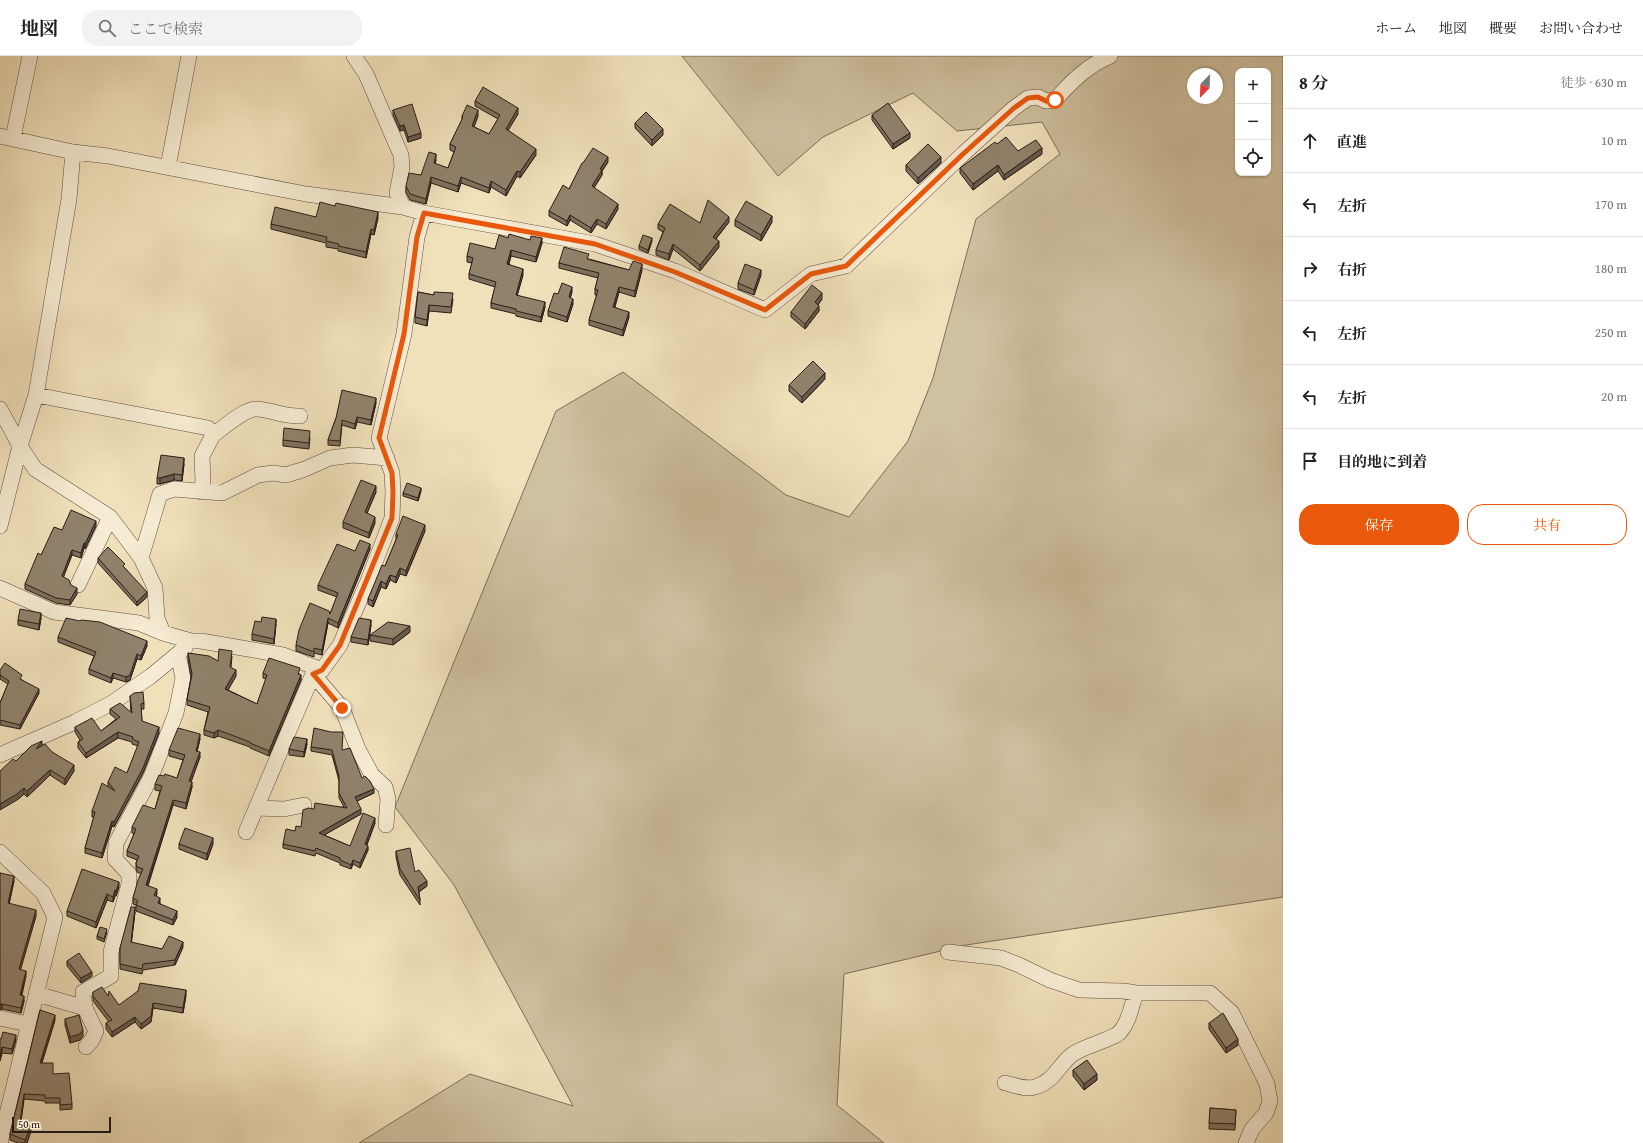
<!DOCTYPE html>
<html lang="ja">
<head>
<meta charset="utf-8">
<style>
	body { margin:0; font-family:"Gentium Book Plus","Noto Serif JP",serif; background:#f2f2f2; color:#222 }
	.controls { position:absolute; right:12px; top:12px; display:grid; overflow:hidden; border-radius:8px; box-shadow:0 1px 3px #0004 }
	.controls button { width:36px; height:36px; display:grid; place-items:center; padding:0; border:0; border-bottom:1px solid #e0e0e0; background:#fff; color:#222; font:20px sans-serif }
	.compass { position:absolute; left:1187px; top:12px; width:36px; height:36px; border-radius:50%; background:#fff; box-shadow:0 1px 3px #0004; rotate:203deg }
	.scale { position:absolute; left:12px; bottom:10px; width:99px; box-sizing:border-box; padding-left:4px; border:2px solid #2a1c17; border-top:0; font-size:11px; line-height:14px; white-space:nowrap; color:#2a1c17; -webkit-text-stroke:3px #f6ecd3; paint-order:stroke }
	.stop { position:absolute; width:12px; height:12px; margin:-9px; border:3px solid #ea580c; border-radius:50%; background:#fff }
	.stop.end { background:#ea580c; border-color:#fff; box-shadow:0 1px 4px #0008 }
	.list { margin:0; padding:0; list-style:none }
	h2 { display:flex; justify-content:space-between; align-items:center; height:52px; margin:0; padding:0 16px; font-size:17px }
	h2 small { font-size:13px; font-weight:400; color:#767676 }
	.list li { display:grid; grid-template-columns:26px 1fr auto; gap:12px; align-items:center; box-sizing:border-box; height:64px; padding:0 16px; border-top:1px solid #e0e0e0 }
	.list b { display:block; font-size:15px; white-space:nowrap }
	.list em { font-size:13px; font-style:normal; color:#767676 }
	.actions { display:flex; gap:8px; padding:12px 16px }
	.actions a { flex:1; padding:9px 0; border:1px solid #ea580c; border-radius:16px; text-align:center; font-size:14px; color:#ea580c }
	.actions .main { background:#ea580c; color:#fff }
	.icon { flex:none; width:22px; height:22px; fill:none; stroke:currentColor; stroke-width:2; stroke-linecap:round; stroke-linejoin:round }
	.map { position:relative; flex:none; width:1283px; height:1087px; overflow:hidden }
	header { display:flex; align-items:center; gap:24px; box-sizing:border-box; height:56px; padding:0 20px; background:#fff; border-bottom:1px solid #e0e0e0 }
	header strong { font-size:19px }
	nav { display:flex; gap:22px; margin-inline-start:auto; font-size:14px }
	.search { width:280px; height:36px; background:#f2f2f2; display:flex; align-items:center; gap:10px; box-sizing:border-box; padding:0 14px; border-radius:16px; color:#767676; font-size:15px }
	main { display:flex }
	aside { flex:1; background:#fff }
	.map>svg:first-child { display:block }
	.green { fill:#cfc09f; stroke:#7c6e5b; fill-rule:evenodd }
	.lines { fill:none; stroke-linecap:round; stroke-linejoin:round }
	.street-casing { stroke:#5c4d40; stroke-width:16 }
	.street { stroke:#f6ecd3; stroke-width:15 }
	.wall { fill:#7d705d; stroke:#2a1c17 }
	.shaded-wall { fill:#665b4c; stroke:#2a1c17 }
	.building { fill:#91826c; stroke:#2a1c17 }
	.route { stroke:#ea580c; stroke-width:5 }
</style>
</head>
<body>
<header>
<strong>地図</strong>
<div class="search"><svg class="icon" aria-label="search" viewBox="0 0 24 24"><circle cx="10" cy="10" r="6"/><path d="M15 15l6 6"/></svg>ここで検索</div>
<nav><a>ホーム</a><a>地図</a><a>概要</a><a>お問い合わせ</a></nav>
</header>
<main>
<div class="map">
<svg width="1283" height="1087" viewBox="0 0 1283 1087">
	<rect width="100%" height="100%" fill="#f1e1bb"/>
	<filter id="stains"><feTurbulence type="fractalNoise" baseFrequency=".005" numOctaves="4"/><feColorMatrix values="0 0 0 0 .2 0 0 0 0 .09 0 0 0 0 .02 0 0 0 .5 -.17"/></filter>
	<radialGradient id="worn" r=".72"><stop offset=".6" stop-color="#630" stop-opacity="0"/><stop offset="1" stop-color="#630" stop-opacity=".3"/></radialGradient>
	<path class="green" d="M682,0H1283V841L966,889L844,918L837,1049L884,1087H359L470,1018L573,1050L454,829L395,751L556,355L623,316L786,439L849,461L908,385L933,322L976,163L1060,98L1042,66L957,75L913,37L823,81L778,120ZM1238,15H1268V117H1238ZM1193,18H1217V42H1193Z"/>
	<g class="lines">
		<defs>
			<path id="street" d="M354,0L366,18L401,99L402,111L397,137L403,151
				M0,80L73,96L108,100L306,138L403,151L424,157L595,188L675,215L765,254L811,218L846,210L963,98L1014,52L1028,42L1038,41L1046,45L1055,44C1071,26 1088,9 1110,0
				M13,82L30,0
				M168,111L189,0
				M36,339L208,372L213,379L202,400L203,426L201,436
				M0,353L20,390L35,413L110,461L141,502L155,532L157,562L163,577
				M213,379C223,372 245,352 257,353C272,354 285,361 300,360
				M0,470L20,390L36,339L69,143L73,96
				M141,502L160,438L174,433L222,437L258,419L273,417L286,419L305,413L330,402L353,399L387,402
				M78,529L110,461
				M0,532L54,556L139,567L163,577L191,585H201L283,599L322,614
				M313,618L342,652L358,693L372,719L385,731L388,743L386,769
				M0,699L75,666L112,647L151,620L185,592
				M256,752L284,753L304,749
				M246,776L313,618L322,614L340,589L368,525L392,462L393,436L392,417L379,382L404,278L417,181L424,157
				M0,796L43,837L55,861L0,1087
				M948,896L1001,902L1019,909L1050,924L1079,934L1124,935L1136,937
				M37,938L85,952L83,936L111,920V896L129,828V818L115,803L116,787L151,721L176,657L183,622L178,598
				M85,952L96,975L92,984L86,991
				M0,962L28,968
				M1005,1027C1014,1029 1026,1034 1035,1031C1054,1026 1059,1008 1073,998C1084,990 1114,983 1120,976C1130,965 1131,950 1136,937H1210L1232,957L1267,1028L1270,1045L1266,1057L1252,1073L1246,1087"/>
		</defs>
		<use href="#street" class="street-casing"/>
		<use href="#street" class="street"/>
	</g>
	<path class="wall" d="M475,45L518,58L508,74L536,99L520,122L517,120L506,140L491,131L489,137L461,127L458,136L431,127L426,148L410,144L406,136V130L421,119L436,104L435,108L448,112L454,96L450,94V88L462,64V60H478L474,71L489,78L498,63L475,50Z
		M393,54L421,82L408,86L404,74L400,75L393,59Z
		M872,59L910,82L893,93L872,64Z
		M635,67L663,79L652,90L635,72Z
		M997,88L1018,95L1042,98L1004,124L998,115L973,134L960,117V112Z
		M608,106L602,115V119L594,132L618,153L606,173L597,168L591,177L570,164L567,170L549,160V155L569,133L583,107Z
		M941,107L918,128L906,115V109Z
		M316,161L378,162L374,179L371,178L366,202L338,195V193L326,191V187L271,173V168Z
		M735,164L772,166L761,185L735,170Z
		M729,166L716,183L719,191L700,215L673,193L669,204L656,199V194L663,176L658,173V168Z
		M508,182L542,187L536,206L511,200L509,208L523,219L517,239L545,251L541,266L516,260V258L491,252V247L495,231L469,223V218L472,207L467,206V200L495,193Z
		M652,185L648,197L639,193V190Z
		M589,203L629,214H642L635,241L619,236L615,251L629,261L623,280L589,269V264L597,239H595V233L598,222L559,212V207Z
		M761,219L754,239L738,233V227Z
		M418,236L453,243L451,257L429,255L427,270L415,267V261Z
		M572,236L570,242L573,248L567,266L548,260V255L558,238Z
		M822,243L818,249L819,255L805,273L791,261V256Z
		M825,323L802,347L789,335V329Z
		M376,347L371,369L357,366L355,373L342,369L340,390L328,389V384L336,362Z
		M310,381L309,393L283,390V384Z
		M184,408L182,425L174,424L160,428H157V422Z
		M421,435L418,445L403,440V437Z
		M376,436L367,457L375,467L369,482L343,472V466Z
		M96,470L85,493L84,492L81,502L72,499L63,521L71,529L77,538L70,549L56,547L25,533V528L41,499L62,474Z
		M425,475L406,520L400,518L396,527L390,524L386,533L381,531L373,551L368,548V543L385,510L396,484V478Z
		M370,493L338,572L328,567L322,599L314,597V601L296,595V589L330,558L337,541L318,534V529L355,495Z
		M98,502L125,512L147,541L137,550L98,507Z
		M41,562L39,574L18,569V564Z
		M276,568L274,588L252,584V578Z
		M371,569L368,589L351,586V581Z
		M410,576L393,589L370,585V579Z
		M58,581L147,590L141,604L137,603L130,624L126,626L113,622L111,627L89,618V613L94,600L58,586Z
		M188,597L218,605L232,600L231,611L236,620L228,634L257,648L266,623L263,622V617L300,618L301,624L269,700L250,692V691L218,680L214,682L204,679V674L208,656L187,649V644L191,621L188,603Z
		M0,614L22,624L39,637L20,673L0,669V647L8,628L0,623Z
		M130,640L144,647V653H141L142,665L159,677L143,717L114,771L112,770L102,802L85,797V792L94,761H92V755L108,731V726L127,717L138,690L132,688V686L118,682L86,702L78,692V686L80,684L75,676V671L101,675L116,663L110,658V653L131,657Z
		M200,683L197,695L200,701L191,726L192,731L186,753L173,749L148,830L157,838L156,840L160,847V848L177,861L173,869L136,855V849L133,848V842L141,818L137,816L136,812V807L137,804L127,800V795L134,778L132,777V771L155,753L160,735L155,734V728L164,720L177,722L183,704L169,700V694Z
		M307,688L304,701L289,699V693Z
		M42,690L52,696L74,715L65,729L50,719L27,741L24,738L17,744L16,705Z
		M311,691L342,694L362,722L374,737L357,745L361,758L324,779L350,790L375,767L367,789L368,794L360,812L353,808L351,813L340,809V807L316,797L315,800L283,792V788L295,775L301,771L314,753L344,751L339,742V725L332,699L311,695Z
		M179,788H213L207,804L179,793Z
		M396,795L427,830L419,836L420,844V849L400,819L396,801Z
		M0,817L14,825L9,848L36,860L20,914L26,920L22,939L24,945L21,957L2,953Z
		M119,831L116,840H115L113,846L107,844L96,872L67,860V855Z
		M135,856L131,887L162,893L183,891L175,909L143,914L142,918L120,913V892Z
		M107,876L104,886L97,883V880Z
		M67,905L92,920L81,927L67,910Z
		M93,936L108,940L119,949L186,939L183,957L153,952L151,966L141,973L135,966L112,981L106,973V967L109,966L93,945Z
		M40,954L55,964L42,1007L53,1018L72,1048V1053L60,1054V1047H45V1045L24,1043L21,1066L31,1075L27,1087H18L10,1084V1078Z
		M65,963L83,980L80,984L70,987L65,969Z
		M1209,967L1238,989L1226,997L1209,973Z
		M0,983L16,984L12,998L2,997L0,1005Z
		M1073,1014L1097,1024L1084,1034L1073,1020Z
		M1210,1052L1236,1054L1235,1074L1209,1073Z"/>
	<path class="shaded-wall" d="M518,52V58L506,78V73Z
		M478,54V60L472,75V70Z
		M404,69V74L400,75V70Z
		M663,73V79L652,90V84Z
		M421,77V82L408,86V81Z
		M910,77V82L893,93V88Z
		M1042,92V98L1004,124V119Z
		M536,93V99L520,122V116Z
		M436,98V104L434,113V107Z
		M608,101V106L602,115V119L592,135V130L600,113Z
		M941,101V107L918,128V122Z
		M998,109V115L973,134V128Z
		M517,115V120L506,140V134Z
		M431,121V127L426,148V143Z
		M461,121V127L458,136V130Z
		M491,125V131L489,137V132Z
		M618,148V153L606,173V168Z
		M378,156V162L374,179V174Z
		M570,159V164L567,170V165Z
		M772,160V166L761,185V179Z
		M729,161V166L713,186V181Z
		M597,163V168L591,177V172Z
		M371,173V178L366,202V196Z
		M542,182V187L536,206V201Z
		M652,182V185L648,197V194Z
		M719,185V191L700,215V209Z
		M673,188V193L669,204V198Z
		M511,194V200L507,213V208Z
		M642,208V214L635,241V235Z
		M523,213V219L516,244V239Z
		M761,214V219L754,239V234Z
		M572,231V236L569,247V241Z
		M619,231V236L613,256V251Z
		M822,237V243L815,252V246Z
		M573,243V248L567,266V261Z
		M545,246V251L541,266V261Z
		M429,249V255L427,270V264Z
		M819,250V255L805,273V268Z
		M629,256V261L623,280V274Z
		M825,317V323L802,347V341Z
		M376,342V347L371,369V364Z
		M357,361V366L355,373V368Z
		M184,402V408L182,425V419Z
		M174,418V424L160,428V422Z
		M376,430V436L365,462V456Z
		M421,432V435L418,445V442Z
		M375,461V467L369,482V477Z
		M96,465V470L85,493V488Z
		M425,469V475L406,520V515Z
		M84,487V492L81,502V497Z
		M370,488V493L338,572V567Z
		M72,494V499L62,525V520Z
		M400,512V518L396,527V521Z
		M390,519V524L386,533V528Z
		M381,525V531L373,551V545Z
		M77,532V538L70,549V544Z
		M147,536V541L137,550V546Z
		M41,557V562L39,574V568Z
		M328,562V567L322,599V594Z
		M276,563V568L274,588V583Z
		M371,564V569L368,589V584Z
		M410,570V576L393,589V583Z
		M147,585V590L141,604V600Z
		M137,598V603L130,624L126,626V621Z
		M236,614V620L225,639V633Z
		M113,617V622L111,627V622Z
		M301,619V624L269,700V695Z
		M39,633V637L20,673V669Z
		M159,671V677L143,717L114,771V766Z
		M218,674V680L214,682V677Z
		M118,676V682L86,702V697Z
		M200,678V683L196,700V695Z
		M307,683V688L304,701V696Z
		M42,685V690L36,693Z
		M200,696V701L189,731V725Z
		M74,709V715L65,729V723Z
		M50,714V719L27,741V735Z
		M192,726V731L186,753V747Z
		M24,732V738L17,744L0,754V748Z
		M374,733V737L355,746V741Z
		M173,744V749L146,834V829Z
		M361,753V758L319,782V777Z
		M375,762V767L365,793V788Z
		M112,765V770L102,802V797Z
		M213,782V788L207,804V798Z
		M368,790V794L360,812V807Z
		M353,804V808L351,813V809Z
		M14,820V825L8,853V847Z
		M427,825V830L418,836V831Z
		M119,826V831L116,840V835Z
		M157,833V838L154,844V839Z
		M115,834V840L113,846V841Z
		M107,838V844L96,872V866Z
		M160,842V847L158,853V847Z
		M135,851V856L131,891V886Z
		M36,854V860L19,919V913Z
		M177,855V861L173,869V864Z
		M183,886V891L175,909V904Z
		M26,915V920L20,944V939Z
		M92,916V920L81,927V922Z
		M186,934V939L183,957V952Z
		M24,940V945L21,957V952Z
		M153,947V952L151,966L141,973V968Z
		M0,948H2V953L0,954Z
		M55,959V964L40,1012V1007Z
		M135,961V966L112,981V976Z
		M83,974V980L80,984L70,987V981Z
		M16,979V984L12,998V993Z
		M1238,983V989L1226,997V992Z
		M2,991V997L0,1005V1000Z
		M1097,1018V1024L1084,1034V1028Z
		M24,1038V1043L20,1071V1066Z
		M31,1070V1075L27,1087H25V1084Z"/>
	<path class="building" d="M483,31L518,52L506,73L536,93L520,116L517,115L506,134L491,125L489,132L461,121L458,130L431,121L426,143L410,138L406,130L409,117L421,119L429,96L436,98L434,107L448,112L456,91L450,88L463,61L462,60L467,49L478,54L472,70L489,78L500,59L475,45Z
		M888,47L910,77L893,88L872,59Z
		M412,48L421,77L408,81L404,69L400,70L393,54Z
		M646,56L663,73L652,84L635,67Z
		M1006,81L1018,95L1036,84L1042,92L1004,119L998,109L973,128L960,112L995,86L997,88Z
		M928,88L941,101L918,122L906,109Z
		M593,92L608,101L600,113L602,114L592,130L618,148L606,168L597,163L591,172L570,159L567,165L549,155L563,129L569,133L582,107H583Z
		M708,144L729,161L713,181L719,185L700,209L673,188L669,198L656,194L665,172L658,168L670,148L700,167Z
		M746,145L772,160L761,179L735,164Z
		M320,146L335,150L336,147L378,156L374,174L371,173L366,196L338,190L339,188L326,185L327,181L271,168L275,151L316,161Z
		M509,178L530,184L531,180L542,182L536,201L511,194L507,208L523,213L516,239L545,246L541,261L516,255V253L491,247L496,226L469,218L473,202L467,200L470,187L495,193L499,179L508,182Z
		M643,179L652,182L648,194L639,190Z
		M564,191L589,198L587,203L629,214L633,205L642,208L635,235L619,231L613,251L629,256L623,274L589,264L598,234L595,233L599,217L559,207Z
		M745,208L761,214L754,234L738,227Z
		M562,227L572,231L569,241L573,243L567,261L548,255L554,237L558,238Z
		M812,229L822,237L815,246L819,250L805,268L791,256Z
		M418,236L434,239V236L453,237L451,251L429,249L427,264L415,261Z
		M813,305L825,317L802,341L789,329Z
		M342,334L376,342L371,364L357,361L355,368L342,364L340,385L328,384L336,362Z
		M284,372L310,375L309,387L283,384Z
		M161,399L184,402L182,419L174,418L160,422H157Z
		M361,424L376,430L365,456L375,461L369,477L343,466Z
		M407,427L421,432L418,442L403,437Z
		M71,454L96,465L85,488L84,487L81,497L72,494L62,520L69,524L71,529L77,532L70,544L56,542L25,528L38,497L41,499L54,471L62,474Z
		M403,460L425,469L406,515L400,512L396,521L390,519L386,528L381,525L373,545L368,543L382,509L385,510L398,479L396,478Z
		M360,484L370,488L338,567L328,562L322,594L314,592V596L296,589L299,574L310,547L329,555L330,558L338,537L318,529L337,488L355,495Z
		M108,491L125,508L123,510L147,536L137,546L98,502Z
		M20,553L41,557L39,568L18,564Z
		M262,561L276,563L274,583L252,578L255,565L261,566Z
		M66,562L80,565L81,564L100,566L147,585L141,600L137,598L130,619L126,621L113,617L111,622L89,613L96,596L58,581Z
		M359,562L371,564L368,584L351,581Z
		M388,566L410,570L393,583L370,579Z
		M219,593L232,595L230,611L236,614L225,633L257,648L267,619L263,617L269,602L300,612L298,618L301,619L269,695L250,687V686L218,674L214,677L204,674L210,651L187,644L192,618L188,597L209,600L218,605Z
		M5,607L22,619L20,623L39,633L20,669L0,664V647L9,625L0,619V614Z
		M143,636L144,647L141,648L142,665L159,671L143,712L114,766L112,765L102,797L85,792L95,756L92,755L102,727L115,735L108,726L115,711L127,717L139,686L132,683L133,681L118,676L86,697L78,686L83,683L75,671L92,662L101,675L120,661L110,653L120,647L132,657L130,640L134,637Z
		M178,672L200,678L196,695L200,696L189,725L192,726L186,747L173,744L146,829L157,833L154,839L160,842L158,847L177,855L173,864L136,849L138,845L133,842L138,824L143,813L137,811L136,807L139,800L127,795L136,773L132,771L143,749L155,753L162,730L155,728L159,719L164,720L165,718L177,722L185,699L169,694Z
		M314,672L331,676H343L342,694L350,692L362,722L365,720L370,725L374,733L355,741L361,753L319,777L350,790L363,757L375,762L365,788L368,790L360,807L353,804L351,809L340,804V802L316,792L315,795L283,788L286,773L295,775L296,770L301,771L303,754L308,752L314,753L315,747L347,752L339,737V720L332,694L311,691Z
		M294,681L307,683L304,696L289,693Z
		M42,685L36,693L45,688L52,696L74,709L65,723L50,714L27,735L24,732L17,738L0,748V715L13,703L16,705L31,690Z
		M185,772L213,782L207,798L179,788Z
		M410,792L415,816L419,814L427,825L418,831L420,844L400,813L396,795Z
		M82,813L119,826L116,835L115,834L113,841L107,838L96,866L67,855Z
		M0,817L14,820L8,847L36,854L19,913L26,915L20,939L24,940L21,952L2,948H0Z
		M131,851H135L131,886L162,893L169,880L183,886L175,904L143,908L142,913L120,908V892Z
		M100,871L107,873L104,883L97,880Z
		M79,897L92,916L81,922L67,905Z
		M140,927L186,934L183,952L153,947L151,960L141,968L135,961L112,976L106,967L112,964L93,940V936L102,931L108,940L109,935L119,949L138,935Z
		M40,954L55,959L40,1007H53V1018L69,1017L72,1048L60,1049V1042H45V1039L24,1038L20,1066L31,1070L25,1084L10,1078Z
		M1223,957L1238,983L1226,992L1209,967Z
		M79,959L83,974L80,978L70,981L65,963Z
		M3,976L16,979L12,993L2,991L0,1000V983H1Z
		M1087,1004L1097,1018L1084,1028L1073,1014Z
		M1210,1052L1236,1054L1235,1068L1209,1067Z"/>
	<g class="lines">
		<path class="route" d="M342,652L313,618L322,614L340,589L392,462L393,436L392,417L379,382L404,278L417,181L424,157L595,188L675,216L765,254L811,218L846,210L963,98L1014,52L1028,42L1038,41L1046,45L1055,44"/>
	</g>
	<rect width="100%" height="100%" filter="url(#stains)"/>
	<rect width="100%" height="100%" fill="url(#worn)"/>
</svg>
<div class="controls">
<button>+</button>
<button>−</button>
<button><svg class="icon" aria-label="locate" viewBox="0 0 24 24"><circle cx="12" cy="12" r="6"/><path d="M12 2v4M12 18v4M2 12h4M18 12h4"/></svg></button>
</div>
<svg class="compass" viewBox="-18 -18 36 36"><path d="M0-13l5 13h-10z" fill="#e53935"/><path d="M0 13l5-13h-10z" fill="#767676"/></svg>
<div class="scale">50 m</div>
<div class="stop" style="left:1055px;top:44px"></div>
<div class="stop end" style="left:342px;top:652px"></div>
</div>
<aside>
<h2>8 分<small>徒歩 · 630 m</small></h2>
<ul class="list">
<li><svg class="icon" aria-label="ahead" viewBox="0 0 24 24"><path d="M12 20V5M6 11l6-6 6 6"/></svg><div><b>直進</b></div><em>10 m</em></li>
<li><svg class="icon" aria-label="left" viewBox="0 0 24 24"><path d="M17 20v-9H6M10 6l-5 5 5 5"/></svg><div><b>左折</b></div><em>170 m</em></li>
<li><svg class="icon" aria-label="right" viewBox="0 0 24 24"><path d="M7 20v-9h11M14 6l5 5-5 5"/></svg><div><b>右折</b></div><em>180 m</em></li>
<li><svg class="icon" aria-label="left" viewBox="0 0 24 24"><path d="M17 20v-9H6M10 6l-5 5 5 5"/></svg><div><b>左折</b></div><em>250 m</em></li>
<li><svg class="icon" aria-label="left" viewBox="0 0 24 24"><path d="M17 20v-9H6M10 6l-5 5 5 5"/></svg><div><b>左折</b></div><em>20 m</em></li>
<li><svg class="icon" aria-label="arrive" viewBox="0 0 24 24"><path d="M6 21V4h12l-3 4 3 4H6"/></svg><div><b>目的地に到着</b></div></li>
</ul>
<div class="actions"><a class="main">保存</a><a>共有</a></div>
</aside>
</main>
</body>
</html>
